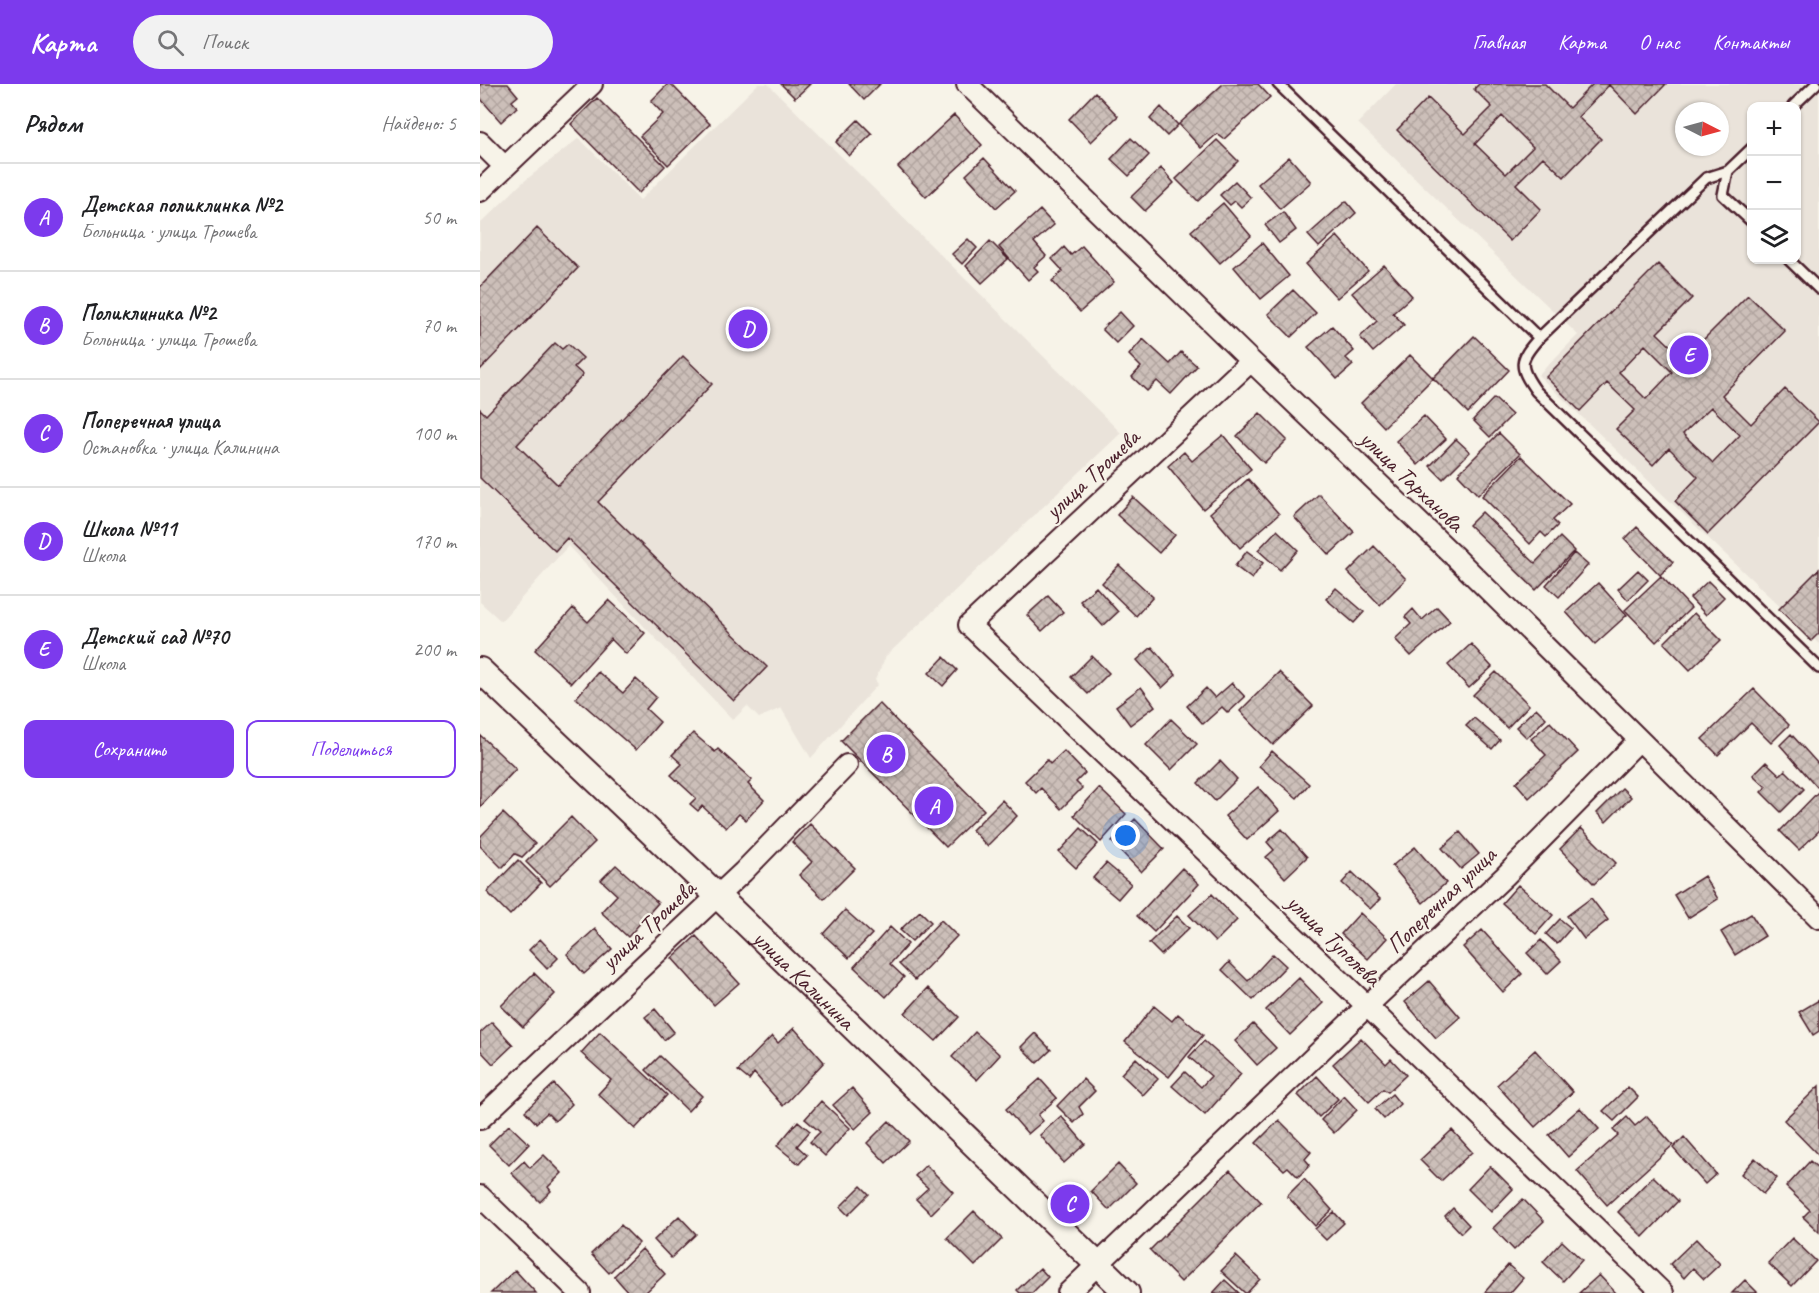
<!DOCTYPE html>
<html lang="ru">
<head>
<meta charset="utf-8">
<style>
	body { margin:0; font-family:Caveat,sans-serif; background:#f2f2f2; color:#202124 }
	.controls { position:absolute; right:18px; top:18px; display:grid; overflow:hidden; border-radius:12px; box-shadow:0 2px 4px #0004 }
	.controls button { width:54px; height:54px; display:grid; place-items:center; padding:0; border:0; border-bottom:2px solid #e0e0e0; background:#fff; color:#202124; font:30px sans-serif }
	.compass { position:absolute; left:1195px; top:18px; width:54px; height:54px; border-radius:50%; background:#fff; box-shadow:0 2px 4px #0004; rotate:96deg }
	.you { position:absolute; left:646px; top:752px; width:21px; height:21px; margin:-15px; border:4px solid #fff; border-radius:50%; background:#1a73e8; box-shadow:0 0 0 9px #1a73e833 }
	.badge { display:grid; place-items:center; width:39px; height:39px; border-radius:50%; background:#7c3aed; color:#fff; font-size:20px; font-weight:700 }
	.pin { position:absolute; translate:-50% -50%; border:3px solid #fff; box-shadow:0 2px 6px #0006 }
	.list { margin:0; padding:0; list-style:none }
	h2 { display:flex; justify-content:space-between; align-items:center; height:78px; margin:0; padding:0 24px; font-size:26px }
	h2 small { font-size:20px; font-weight:400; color:#757577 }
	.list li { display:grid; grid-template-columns:39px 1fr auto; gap:18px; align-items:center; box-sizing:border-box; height:108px; padding:0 24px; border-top:2px solid #e0e0e0 }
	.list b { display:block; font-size:22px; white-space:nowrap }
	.list p { margin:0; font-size:20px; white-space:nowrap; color:#757577 }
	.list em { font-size:20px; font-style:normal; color:#757577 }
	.actions { display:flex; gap:12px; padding:18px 24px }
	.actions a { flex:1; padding:14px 0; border:2px solid #7c3aed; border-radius:12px; text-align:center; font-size:21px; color:#7c3aed }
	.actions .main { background:#7c3aed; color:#fff }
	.icon { flex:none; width:33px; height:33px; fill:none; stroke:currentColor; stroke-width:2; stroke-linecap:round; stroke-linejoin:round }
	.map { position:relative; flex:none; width:1339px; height:1209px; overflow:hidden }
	header { display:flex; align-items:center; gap:36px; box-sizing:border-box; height:84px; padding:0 30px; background:#7c3aed; color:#fff }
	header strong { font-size:28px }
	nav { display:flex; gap:33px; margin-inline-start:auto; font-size:21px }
	.search { width:420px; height:54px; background:#f2f2f2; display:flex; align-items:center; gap:15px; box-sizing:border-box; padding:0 21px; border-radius:33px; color:#757577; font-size:22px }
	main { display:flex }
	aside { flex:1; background:#fff }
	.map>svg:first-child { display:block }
	.built { fill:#eae3da; fill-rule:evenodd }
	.building { fill:url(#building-cross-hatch); stroke:#4a1f2b; stroke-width:1.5; fill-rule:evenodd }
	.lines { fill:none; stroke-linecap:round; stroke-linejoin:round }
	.service-casing { stroke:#4a1f2b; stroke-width:14 }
	.minor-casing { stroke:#4a1f2b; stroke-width:24 }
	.tertiary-casing { stroke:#4a1f2b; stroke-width:28 }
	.service { stroke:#f7f3e8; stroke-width:9 }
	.minor { stroke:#f7f3e8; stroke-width:20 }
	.tertiary { stroke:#f7f3e8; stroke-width:24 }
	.labels { text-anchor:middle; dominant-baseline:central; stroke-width:4.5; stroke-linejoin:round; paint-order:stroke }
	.street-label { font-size:24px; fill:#4a1f2b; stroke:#f7f3e8 }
</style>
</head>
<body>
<header>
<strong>Карта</strong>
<div class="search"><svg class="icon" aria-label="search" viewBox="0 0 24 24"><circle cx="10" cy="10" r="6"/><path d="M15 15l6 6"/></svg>Поиск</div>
<nav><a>Главная</a><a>Карта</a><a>О нас</a><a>Контакты</a></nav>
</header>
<main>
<aside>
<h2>Рядом<small>Найдено: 5</small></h2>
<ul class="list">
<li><span class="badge">A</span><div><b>Детская поликлинка №2</b><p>Больница · улица Трошева</p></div><em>50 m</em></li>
<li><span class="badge">B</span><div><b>Поликлиника №2</b><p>Больница · улица Трошева</p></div><em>70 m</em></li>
<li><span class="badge">C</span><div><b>Поперечная улица</b><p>Остановка · улица Калинина</p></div><em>100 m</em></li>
<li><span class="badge">D</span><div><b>Школа №11</b><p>Школа</p></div><em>170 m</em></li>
<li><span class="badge">E</span><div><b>Детский сад №70</b><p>Школа</p></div><em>200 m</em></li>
</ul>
<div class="actions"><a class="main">Сохранить</a><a>Поделиться</a></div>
</aside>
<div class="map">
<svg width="1339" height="1209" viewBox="0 0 1339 1209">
	<defs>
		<pattern id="building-cross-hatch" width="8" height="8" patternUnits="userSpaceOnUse" patternTransform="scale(1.5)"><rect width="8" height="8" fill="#ccbfb9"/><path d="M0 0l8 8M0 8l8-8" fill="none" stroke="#b1a49f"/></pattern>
	</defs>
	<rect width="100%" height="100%" fill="#f7f3e8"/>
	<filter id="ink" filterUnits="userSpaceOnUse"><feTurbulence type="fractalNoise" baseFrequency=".0167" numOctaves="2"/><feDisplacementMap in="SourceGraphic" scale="12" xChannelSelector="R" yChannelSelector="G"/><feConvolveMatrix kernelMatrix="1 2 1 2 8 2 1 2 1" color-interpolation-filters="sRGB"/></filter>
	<g filter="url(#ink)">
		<path class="built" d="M278,0H288L641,349L406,572L395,596L398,600L331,674L301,624L279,634L267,622L253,636L88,462L21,537L0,518V140L42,99L99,54L160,116Z
			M916,0H1339V560L1058,291L1098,251L878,39ZM1272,22H1316V176H1272ZM1204,27H1240V63H1204Z"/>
		<path class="building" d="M0,0H28L38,12L32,17L37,23L21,38L0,14Z
			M188,0H191L230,40L188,81L160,52L183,30L171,17Z
			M301,0H330L315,14Z
			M369,0H400L384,16Z
			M743,0H778L790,13L744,55L737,50L721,64L699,40Z
			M999,0H1065L1089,24L1113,0H1186L1157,30L1129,1L1098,33L1121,55L1084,93L1063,73L1036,100L1061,125L1030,157L917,46L948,14L985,50L1012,23L994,5ZM1022,32L1053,63L1026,90L995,60Z
			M615,8L638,32L611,58L589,35Z
			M117,14L185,82L159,109L91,40Z
			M681,23L698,41L687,52L670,35Z
			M474,31L502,61L446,113L418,83Z
			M378,36L392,50L369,72L356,58Z
			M651,54L669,71L649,92L631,75Z
			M737,56L758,77L718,117L696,95Z
			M809,73L831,98L800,125L778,100Z
			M504,74L535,107L516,124L486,91Z
			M681,84L694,99L665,127L651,113Z
			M755,97L771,114L761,123L755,117L750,121L740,111Z
			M866,117L876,129L839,163L828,151Z
			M743,119L771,152L740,179L711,147Z
			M560,126L574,141L554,158L566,172L554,183L558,187L548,196L519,163Z
			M803,128L816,146L799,159L785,141Z
			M57,144L98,184L0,286V203Z
			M857,152L888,187L857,214L826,180Z
			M488,155L497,164L482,180L472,170Z
			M510,157L528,175L502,199L486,182Z
			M782,159L809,192L781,215L754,183Z
			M602,162L634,198L600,228L572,197L583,187L572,175L584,163L591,171Z
			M1178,180L1212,214L1177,249L1204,275L1268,211L1305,247L1242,311L1271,340L1305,305L1339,338L1228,450L1195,417L1218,393L1189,364L1173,381L1136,345L1155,326L1127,299L1100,327L1066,293ZM1165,261L1192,288L1166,315L1139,288ZM1231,323L1260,351L1233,379L1203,350Z
			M904,181L932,212L913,229L924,241L893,268L880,253L897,237L872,209Z
			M813,206L836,229L811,253L788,230Z
			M640,228L653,242L636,259L622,245Z
			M852,242L874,267L866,274L873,281L857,295L828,263Z
			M994,252L1029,286L988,329L953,294Z
			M663,255L690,280L701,268L717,282L691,310L677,297L667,307L652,293L661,283L649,271Z
			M75,259L82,265L88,260L103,274L94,283L103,291L37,361L78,401L203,272L232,300L118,418L287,583L254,617L87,454L75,467L0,394V325L6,331Z
			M930,271L953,294L904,343L881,319Z
			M1014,314L1032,331L1010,353L993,336Z
			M780,329L807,356L784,379L757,352Z
			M944,332L966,355L938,381L916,357Z
			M1019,349L1040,370L998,411L978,390Z
			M743,351L771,385L723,425L688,382L704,368L712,377Z
			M976,355L990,368L963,395L950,382Z
			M1041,372L1090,420L1073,436L1078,441L1066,453L1061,448L1050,460L1002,412Z
			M768,395L799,430L760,464L730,429Z
			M839,410L874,448L849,471L814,433Z
			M653,413L695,451L679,469L637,431Z
			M1002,428L1055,479L1080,453L1094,467L1056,506L989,441Z
			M1157,443L1193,478L1180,491L1145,455Z
			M797,446L818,466L800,486L778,466Z
			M894,462L926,495L900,521L868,488Z
			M767,467L783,479L772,495L755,482Z
			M1094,469L1108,481L1079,513L1066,501Z
			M639,481L673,513L656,532L622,499Z
			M1339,485V549L1331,557L1299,525Z
			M1158,486L1168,496L1148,516L1138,505Z
			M1181,492L1211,524L1176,558L1145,526Z
			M1228,497L1244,513L1226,531L1210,514Z
			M1118,499L1147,531L1115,560L1086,528Z
			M616,503L638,528L623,542L600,517Z
			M856,504L884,528L874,539L846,515Z
			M568,512L583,528L562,547L547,531Z
			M129,516L165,549L146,570L131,555L91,599L55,566L93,524L108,538Z
			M957,523L970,537L931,572L915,555L931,540L925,533L933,525L942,536Z
			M1214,529L1241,556L1210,586L1184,559Z
			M991,560L1012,583L989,604L968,581Z
			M672,563L696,591L682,604L657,576Z
			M612,572L629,589L608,610L591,593Z
			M464,573L477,586L463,602L449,589Z
			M118,588L143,609L156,595L176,613L166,625L180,638L156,666L96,614Z
			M799,588L833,622L793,661L760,627Z
			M1016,588L1049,621L1027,644L993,611Z
			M752,599L765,613L748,629L742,623L723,640L707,622L726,604L735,614Z
			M661,603L675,622L650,641L636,622Z
			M1274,605L1309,641L1291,659L1271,639L1238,671L1222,655Z
			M399,619L504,726L466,763L361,657Z
			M1056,624L1066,634L1047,654L1036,643Z
			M994,634L1020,656L1012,665L986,642Z
			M691,635L717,660L691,686L666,661Z
			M1070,638L1098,668L1049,714L1036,699L1066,671L1051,655Z
			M213,649L235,668L238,665L272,696L268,700L284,716L266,736L259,730L246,744L222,722L218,727L210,720L216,714L191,691L202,680L192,671Z
			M1311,650L1339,681V701L1337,703L1300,661Z
			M0,651L36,685L0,723Z
			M584,667L605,689L596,698L602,704L581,725L561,704L556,709L545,697L567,676L570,680Z
			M792,667L829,700L817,714L779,682Z
			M740,677L757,695L735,717L718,699Z
			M1286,678L1300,691L1305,686L1324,705L1301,728L1281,708L1286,703L1273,691Z
			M778,703L799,727L767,756L745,732Z
			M619,704L646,730L621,758L594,731Z
			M1142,704L1151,713L1126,738L1117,729Z
			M1339,707V747L1319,766L1300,747Z
			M522,716L537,732L507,762L492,746Z
			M23,729L55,760L42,773L35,770L22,784L0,762V753Z
			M91,733L115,758L70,802L46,778Z
			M655,735L684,765L661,788L632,758Z
			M330,740L375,784L344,815L319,791L332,778L312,758Z
			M601,744L618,760L596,784L579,768Z
			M1101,744L1136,779L1114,800L1080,765Z
			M802,745L827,773L805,794L786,773L794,766L787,758Z
			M980,748L999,770L981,785L962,764Z
			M935,763L966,799L943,819L912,782Z
			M38,776L61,799L30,831L7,808Z
			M626,779L651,800L638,815L613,794Z
			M136,781L178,819L148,853L121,828L137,811L121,796Z
			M702,784L719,800L674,848L657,832Z
			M872,788L900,815L890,825L862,799Z
			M1224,792L1238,815L1208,834L1194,811Z
			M1038,801L1073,831L1056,850L1022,819Z
			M732,810L757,836L735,858L709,831Z
			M1111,814L1128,836L1104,855L1087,832Z
			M365,826L392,850L369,874L343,850Z
			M440,827L451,838L432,857L420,846Z
			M880,829L907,854L888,875L861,850Z
			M1271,830L1285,852L1255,871L1241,848Z
			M697,832L709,844L681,871L669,859Z
			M1080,835L1091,844L1077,860L1066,850Z
			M461,836L477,852L435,896L419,880Z
			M410,843L428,860L410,880L424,893L406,913L374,883Z
			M115,845L132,865L104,890L87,870Z
			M1002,846L1042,890L1023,908L983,863Z
			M216,852L259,899L234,921L192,874Z
			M60,855L78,874L67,885L49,866Z
			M1061,856L1081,877L1067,890L1047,869Z
			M793,870L806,882L773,916L742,886L749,878L768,897Z
			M54,889L75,910L43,943L21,922Z
			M819,894L843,919L810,951L786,926Z
			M949,897L980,933L956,954L925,918Z
			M448,904L479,933L456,957L425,929Z
			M1339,916V947L1333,951L1319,928Z
			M674,922L692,937L698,930L723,951L689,993L645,958Z
			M175,925L194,948L184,956L165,933Z
			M12,938L33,961L13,980L0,966V949Z
			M773,940L796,964L777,981L755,957Z
			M314,944L344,978L303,1022L274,989L269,996L258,987L292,952L298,959Z
			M120,948L187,1011L155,1045L118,1010L131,996L101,969Z
			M495,948L520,971L497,996L472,973Z
			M555,949L571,966L557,979L541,963Z
			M881,954L906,980L911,975L926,991L908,1008L903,1005L889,1018L853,980Z
			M724,957L761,990L725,1031L692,1002L705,988L721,1003L731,992L709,973Z
			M1055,966L1093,1008L1055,1043L1017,1001Z
			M180,972L222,1012L208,1027L166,986Z
			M656,974L678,995L663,1011L641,990Z
			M837,992L858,1015L839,1033L818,1011Z
			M560,995L577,1014L558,1031L563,1037L548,1050L526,1025Z
			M603,995L615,1007L599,1023L603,1030L594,1039L577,1022Z
			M74,1000L92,1020L75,1037L67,1029L56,1039L45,1027Z
			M1339,1002V1072L1304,1036Z
			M1148,1003L1158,1013L1134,1037L1123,1027Z
			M372,1004L393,1028L375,1045L353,1021Z
			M912,1010L920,1020L904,1035L895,1025Z
			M864,1012L877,1026L854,1049L841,1036Z
			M341,1017L370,1044L345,1072L330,1058L340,1048L325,1035Z
			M1100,1024L1119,1045L1088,1073L1069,1051Z
			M581,1032L605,1060L584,1079L560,1051Z
			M1167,1032L1193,1061L1127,1121L1097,1087L1138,1051L1133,1046L1147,1033L1155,1042Z
			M799,1036L831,1068L825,1075L830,1081L818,1093L808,1083L804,1086L776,1059Z
			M318,1037L330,1047L317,1062L327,1071L319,1080L297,1062Z
			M409,1037L429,1057L406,1079L387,1059Z
			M29,1041L49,1060L29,1081L9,1061Z
			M972,1046L992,1068L961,1097L940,1076Z
			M1204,1053L1236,1090L1225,1100L1193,1064Z
			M64,1071L82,1089L68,1103L71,1107L60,1118L31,1089L44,1077L50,1084Z
			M1275,1074L1297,1094L1283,1110L1261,1090Z
			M1330,1077L1339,1085V1148L1323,1133L1330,1126L1306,1103Z
			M638,1080L656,1099L629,1126L611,1107Z
			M446,1081L473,1108L451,1130L436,1115L448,1104L435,1092Z
			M1010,1082L1033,1105L1011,1128L988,1105Z
			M750,1086L781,1118L701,1198L670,1166Z
			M1173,1092L1198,1117L1163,1153L1138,1128Z
			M824,1095L852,1126L835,1142L807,1112Z
			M381,1102L389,1110L368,1131L360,1123Z
			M1043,1115L1064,1137L1034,1166L1013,1144Z
			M973,1124L989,1141L981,1149L965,1132Z
			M494,1127L522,1155L495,1182L467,1154Z
			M854,1128L864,1139L846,1156L835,1145Z
			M199,1132L216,1150L191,1174L174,1156Z
			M141,1141L159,1159L129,1189L111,1170Z
			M1312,1154L1336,1177L1312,1202L1288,1179Z
			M1216,1155L1240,1180L1224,1195L1213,1184L1204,1194L1190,1180Z
			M1082,1157L1102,1176L1083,1197L1063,1178Z
			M162,1165L185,1190L165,1209H149L134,1192Z
			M756,1172L780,1195L767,1209H765L741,1187Z
			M1028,1181L1043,1194L1030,1209H1006L1005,1208Z
			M560,1184L568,1193L552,1209H540L537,1206Z
			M35,1186L56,1209H11Z
			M1119,1191L1136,1209H1099Z
			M745,1196L759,1209H733Z
			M1265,1196L1278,1209H1252Z"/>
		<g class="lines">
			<defs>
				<path id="service" d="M798,0L1059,254
					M1313,22L1336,0
					M1272,64L1248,87L1226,94L1059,254C1039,276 1038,282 1056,307L1339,584
					M1248,87L1243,111L1272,138
					M1309,176L1339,205"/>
				<path id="minor" d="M487,0L771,277L975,473L1339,834
					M0,58L25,83
					M0,107L112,0
					M771,277L489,541L887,922L1183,1209
					M0,1035L263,788L367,681
					M0,1112L100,1209
					M588,1209L887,922L1025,792L1159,656"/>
				<g id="tertiary">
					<path id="s1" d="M0,586L218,793L647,1209"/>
				</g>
			</defs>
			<use href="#service" class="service-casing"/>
			<use href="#minor" class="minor-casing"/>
			<use href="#tertiary" class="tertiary-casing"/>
			<use href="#service" class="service"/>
			<use href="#minor" class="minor"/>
			<use href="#tertiary" class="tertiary"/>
		</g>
	</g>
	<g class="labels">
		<g class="street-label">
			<text transform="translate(612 390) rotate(-43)">улица Трошева</text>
			<text transform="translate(932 397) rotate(44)">улица Тарханова</text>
			<text transform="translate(961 816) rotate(-44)">Поперечная улица</text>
			<text transform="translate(168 841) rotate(-43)">улица Трошева</text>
			<text transform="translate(854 856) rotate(44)">улица Туполева</text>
			<text stroke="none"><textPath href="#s1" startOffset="448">улица Калинина</textPath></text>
		</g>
	</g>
</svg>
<div class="controls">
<button>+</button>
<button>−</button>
<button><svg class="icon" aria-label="layers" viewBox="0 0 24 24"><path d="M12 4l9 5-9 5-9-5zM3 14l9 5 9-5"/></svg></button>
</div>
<svg class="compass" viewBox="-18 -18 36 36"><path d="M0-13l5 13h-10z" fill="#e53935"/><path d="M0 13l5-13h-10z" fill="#757577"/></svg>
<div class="you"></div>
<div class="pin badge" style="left:454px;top:722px">A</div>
<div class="pin badge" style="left:406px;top:670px">B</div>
<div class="pin badge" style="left:590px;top:1120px">C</div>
<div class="pin badge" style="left:268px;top:245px">D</div>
<div class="pin badge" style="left:1209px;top:271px">E</div>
</div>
</main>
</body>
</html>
